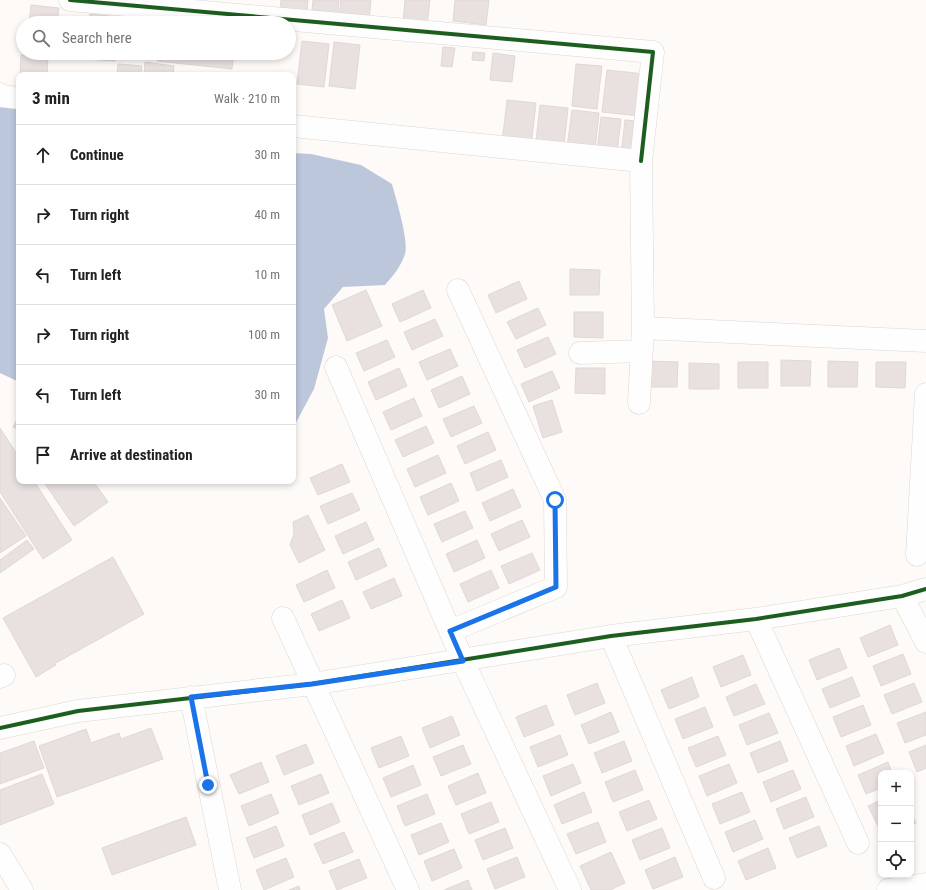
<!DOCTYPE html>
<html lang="en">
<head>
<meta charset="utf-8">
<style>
	body { margin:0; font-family:"Roboto Condensed",sans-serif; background:#f2f2f2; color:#222 }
	.controls { position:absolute; right:12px; bottom:12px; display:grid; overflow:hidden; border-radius:8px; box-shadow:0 2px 6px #0003 }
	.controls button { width:36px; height:36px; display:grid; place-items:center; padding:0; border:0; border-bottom:1px solid #e0e0e0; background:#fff; color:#222; font:20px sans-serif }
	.stop { position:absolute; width:12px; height:12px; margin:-9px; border:3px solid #1a73e8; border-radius:50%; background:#fff }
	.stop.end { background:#1a73e8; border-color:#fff; box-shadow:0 1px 4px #0008 }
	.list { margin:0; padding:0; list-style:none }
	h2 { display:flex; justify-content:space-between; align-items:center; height:52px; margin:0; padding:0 16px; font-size:17px }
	h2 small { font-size:13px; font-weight:400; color:#767676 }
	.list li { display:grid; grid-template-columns:26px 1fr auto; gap:12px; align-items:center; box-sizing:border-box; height:60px; padding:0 16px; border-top:1px solid #e0e0e0 }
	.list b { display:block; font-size:15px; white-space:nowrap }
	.list em { font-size:13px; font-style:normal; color:#767676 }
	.icon { flex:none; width:22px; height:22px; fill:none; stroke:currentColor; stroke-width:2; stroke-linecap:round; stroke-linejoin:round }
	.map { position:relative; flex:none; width:926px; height:890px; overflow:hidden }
	.search { position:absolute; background:#fff; box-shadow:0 2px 6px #0003; left:16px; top:16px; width:280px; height:44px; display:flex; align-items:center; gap:10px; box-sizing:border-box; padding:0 14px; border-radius:22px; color:#767676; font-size:15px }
	.panel { position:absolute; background:#fff; box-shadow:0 2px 6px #0003; left:16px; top:72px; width:280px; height:412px; border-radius:8px }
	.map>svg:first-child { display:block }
	.water { fill:#bdc7db }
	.building { fill:#e8e1df; stroke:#dfd8d6 }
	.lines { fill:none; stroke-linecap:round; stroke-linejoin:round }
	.minor-casing { stroke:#dcd7d2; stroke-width:23 }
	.major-casing { stroke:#dcd7d2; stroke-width:23 }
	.minor { stroke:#fffefe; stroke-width:22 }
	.major { stroke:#fffefe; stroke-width:22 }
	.cycleway-casing { stroke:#fefaf7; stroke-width:6 }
	.cycleway { stroke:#1b5e20; stroke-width:4 }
	.route { stroke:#1a73e8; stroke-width:5 }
</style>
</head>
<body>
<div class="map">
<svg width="926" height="890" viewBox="0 0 926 890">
	<rect width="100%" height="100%" fill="#fdfaf8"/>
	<path class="water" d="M0,104L19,108V382L0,373Z
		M293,153L311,154L361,165L392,184C396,199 409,241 405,254C401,266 393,276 385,285L343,287L324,309L328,338L314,389L293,428Z"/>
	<path class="building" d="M281,0H308L307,11L280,9Z
		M313,0H339L338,13L312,10Z
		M341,0H371L369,23L339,20Z
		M405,0H430L427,25L403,22Z
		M455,0H489L486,25L453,21Z
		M31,5L59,8L57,23H29Z
		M90,14L119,17L118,23H89Z
		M161,21L180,23H161Z
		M302,41L329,44L324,87L297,84Z
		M334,42L360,45L355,89L329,86Z
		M443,47L455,48L452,67L441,66Z
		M473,52L485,53L484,61L472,60Z
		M86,53H115V61L86,59Z
		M157,53H234L232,69L157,61Z
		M493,53L515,56L512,82L490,80Z
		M21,55L48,56L47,75H20Z
		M145,62L174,66L173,75H144Z
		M118,64L142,66L141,75H117Z
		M576,64L602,66L597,109L572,106Z
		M607,70L645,74L640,116L602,112Z
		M507,100L536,103L531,146L502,143Z
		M540,105L568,108L563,153L535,150Z
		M572,110L599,113L595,149L567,147Z
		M601,117L621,119L617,153L597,151Z
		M625,120L638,121L635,156L621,154Z
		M570,269L600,270L599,295H570Z
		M519,281L527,299L496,313L488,295Z
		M366,290L382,326L347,341L332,305Z
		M423,290L431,308L400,322L392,304Z
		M538,308L546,325L516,339L507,322Z
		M574,312H603V338L574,337Z
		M435,319L443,336L412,350L404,332Z
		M548,337L556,354L525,368L517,350Z
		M387,340L395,357L364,371L356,353Z
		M450,349L458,366L427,380L419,362Z
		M781,360L811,361L810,386H781Z
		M648,361L678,362L677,387H648Z
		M828,361L858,362L857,387H828Z
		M738,362H768V388H738Z
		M876,362H906L905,388L876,387Z
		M689,363L719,364V389H689Z
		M399,368L407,386L376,400L368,382Z
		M576,368H605V394L575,393Z
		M552,371L560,388L529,402L521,384Z
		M462,376L470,394L439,408L431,390Z
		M414,398L422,416L391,430L383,412Z
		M552,400L562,432L543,438L533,406Z
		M474,406L482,423L451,437L443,419Z
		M19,416V430L13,427Z
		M426,426L434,443L403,457L395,440Z
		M0,428L19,457V481H34L72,540L43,559L0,492Z
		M488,432L496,450L465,464L457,446Z
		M438,455L446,473L415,487L407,469Z
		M501,460L508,477L477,491L470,473Z
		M342,464L350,482L318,495L310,478Z
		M43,481H93L108,502L74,526Z
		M451,483L459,501L428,515L420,497Z
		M513,489L521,507L490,521L482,503Z
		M352,493L360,510L328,524L320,506Z
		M0,498L26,536L0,553Z
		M465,511L473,528L442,542L434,524Z
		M308,515L325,550L299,563L290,545L294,534L293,522Z
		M522,520L530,537L499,551L491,534Z
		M366,522L374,540L343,554L335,536Z
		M27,540L34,549L0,573V560Z
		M477,540L485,558L454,572L446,554Z
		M379,548L387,566L356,580L348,562Z
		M532,553L540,570L509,584L501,566Z
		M113,557L144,614L54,664L56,665L36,677L3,618Z
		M327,570L335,588L304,602L296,585Z
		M491,570L499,588L468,602L460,584Z
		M394,578L402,596L371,609L363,592Z
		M342,600L350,618L319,631L311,614Z
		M890,625L898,645L868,657L860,638Z
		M839,648L847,668L817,680L809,660Z
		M903,654L911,674L881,686L873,666Z
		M743,655L751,675L721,687L713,667Z
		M692,677L699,697L669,709L661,690Z
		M852,677L860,696L830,708L822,689Z
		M597,683L605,703L575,715L567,695Z
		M914,683L922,702L892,714L884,695Z
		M756,684L765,704L734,716L726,697Z
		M546,705L554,725L524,737L516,717Z
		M863,705L871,725L841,737L833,717Z
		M705,707L713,727L683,739L675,719Z
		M611,712L619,732L589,744L581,725Z
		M926,712V735L905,743L897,723Z
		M769,713L778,733L747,745L739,725Z
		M452,716L460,735L430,748L422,728Z
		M151,728L163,759L57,797L39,746L86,729L91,743L119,733L121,739Z
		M876,734L884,753L854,766L846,746Z
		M560,735L568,755L538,767L530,747Z
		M401,736L409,756L379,768L371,748Z
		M718,736L726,755L696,767L688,748Z
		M34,741L44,768L0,784V753Z
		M624,741L632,761L602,773L594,753Z
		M780,741L788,761L758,773L750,753Z
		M306,744L314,763L284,775L276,756Z
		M463,745L471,764L441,776L433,757Z
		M926,745V768L917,772L909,752Z
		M261,762L269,782L239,794L230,775Z
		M888,762L892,773H881V788L866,794L858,775Z
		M573,764L581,783L551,796L543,776Z
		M729,764L737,783L707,796L699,776Z
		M413,765L421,785L391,797L383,778Z
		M635,770L643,790L613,802L605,782Z
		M793,770L801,789L771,802L763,782Z
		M478,773L486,793L456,805L448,786Z
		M42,774L54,804L0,825V790Z
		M321,774L329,793L299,805L291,786Z
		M584,792L592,812L562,824L554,805Z
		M742,792L750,812L720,824L712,804Z
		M271,794L279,813L249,826L241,806Z
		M427,794L435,814L405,826L397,806Z
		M806,797L814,817L784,829L776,809Z
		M649,800L657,819L627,831L619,812Z
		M881,800V832L868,806Z
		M491,802L499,822L469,834L461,814Z
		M332,803L340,822L310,835L302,815Z
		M911,812L916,823L911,825Z
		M186,817L196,845L112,875L102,848Z
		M755,820L763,839L733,852L725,832Z
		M598,822L606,842L576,854L567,834Z
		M441,823L449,842L419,855L411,835Z
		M276,826L284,846L254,858L246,838Z
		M819,826L827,846L797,858L789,838Z
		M505,828L513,848L483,860L475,840Z
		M662,828L670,848L640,860L632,840Z
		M344,832L353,852L323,864L314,844Z
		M768,848L776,868L746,880L738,861Z
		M454,849L462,868L432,881L424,861Z
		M611,852L625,883L610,890H591L580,866Z
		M517,857L525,877L495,889L487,869Z
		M675,857L683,877L653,889L645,870Z
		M286,858L294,877L264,890L256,870Z
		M359,859L367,878L337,890L329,871Z
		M468,880L472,890H444Z
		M299,886L300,890H289Z"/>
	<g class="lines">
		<defs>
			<path id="minor" d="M70,0L653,52L641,161
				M0,94L1,96L19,98
				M293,126L641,161L643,328L639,403
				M643,328L926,341
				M580,353L641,351
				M336,367L463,661L570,890
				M917,555L926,394
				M902,596L926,642
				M283,618L408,890
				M756,619L858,843
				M450,631L556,587L555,500L458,290
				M611,636L714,878
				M0,677L4,675
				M191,697L230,890
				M0,728L78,711L312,684L611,636L756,619L902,596L926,589
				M888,890L926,884"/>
			<path id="major" d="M0,854L22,890"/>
		</defs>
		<use href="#minor" class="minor-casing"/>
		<use href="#major" class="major-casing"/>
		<use href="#minor" class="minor"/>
		<use href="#major" class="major"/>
		<defs>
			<path id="cycleway" d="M70,0L653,52L641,161
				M0,728L78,711L312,684L611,636L756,619L902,596L926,589"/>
		</defs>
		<use href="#cycleway" class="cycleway-casing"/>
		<use href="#cycleway" class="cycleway"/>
	</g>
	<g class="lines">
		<path class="route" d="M208,785L191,697L312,684L463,661L450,631L556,587L555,500"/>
	</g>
</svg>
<div class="controls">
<button>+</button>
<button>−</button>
<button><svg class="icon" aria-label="locate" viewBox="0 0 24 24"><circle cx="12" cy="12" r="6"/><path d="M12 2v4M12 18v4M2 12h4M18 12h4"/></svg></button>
</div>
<div class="stop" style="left:555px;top:500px"></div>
<div class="stop end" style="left:208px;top:785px"></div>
<div class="search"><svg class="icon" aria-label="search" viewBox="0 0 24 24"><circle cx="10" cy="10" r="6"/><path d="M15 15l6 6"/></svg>Search here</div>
<section class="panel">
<h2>3 min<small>Walk · 210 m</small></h2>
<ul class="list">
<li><svg class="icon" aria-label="ahead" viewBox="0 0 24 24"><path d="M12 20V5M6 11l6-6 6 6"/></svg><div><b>Continue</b></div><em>30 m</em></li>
<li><svg class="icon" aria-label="right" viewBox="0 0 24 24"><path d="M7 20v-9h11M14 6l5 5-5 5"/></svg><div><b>Turn right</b></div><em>40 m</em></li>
<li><svg class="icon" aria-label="left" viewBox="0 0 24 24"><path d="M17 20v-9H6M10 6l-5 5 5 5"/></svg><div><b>Turn left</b></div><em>10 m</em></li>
<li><svg class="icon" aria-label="right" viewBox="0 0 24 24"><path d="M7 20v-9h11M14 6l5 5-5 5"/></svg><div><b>Turn right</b></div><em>100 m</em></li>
<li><svg class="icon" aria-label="left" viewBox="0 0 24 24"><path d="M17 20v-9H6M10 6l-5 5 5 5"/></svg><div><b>Turn left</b></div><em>30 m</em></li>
<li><svg class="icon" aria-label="arrive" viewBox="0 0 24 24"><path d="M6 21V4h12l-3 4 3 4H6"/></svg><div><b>Arrive at destination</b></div></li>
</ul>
</section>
</div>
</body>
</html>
